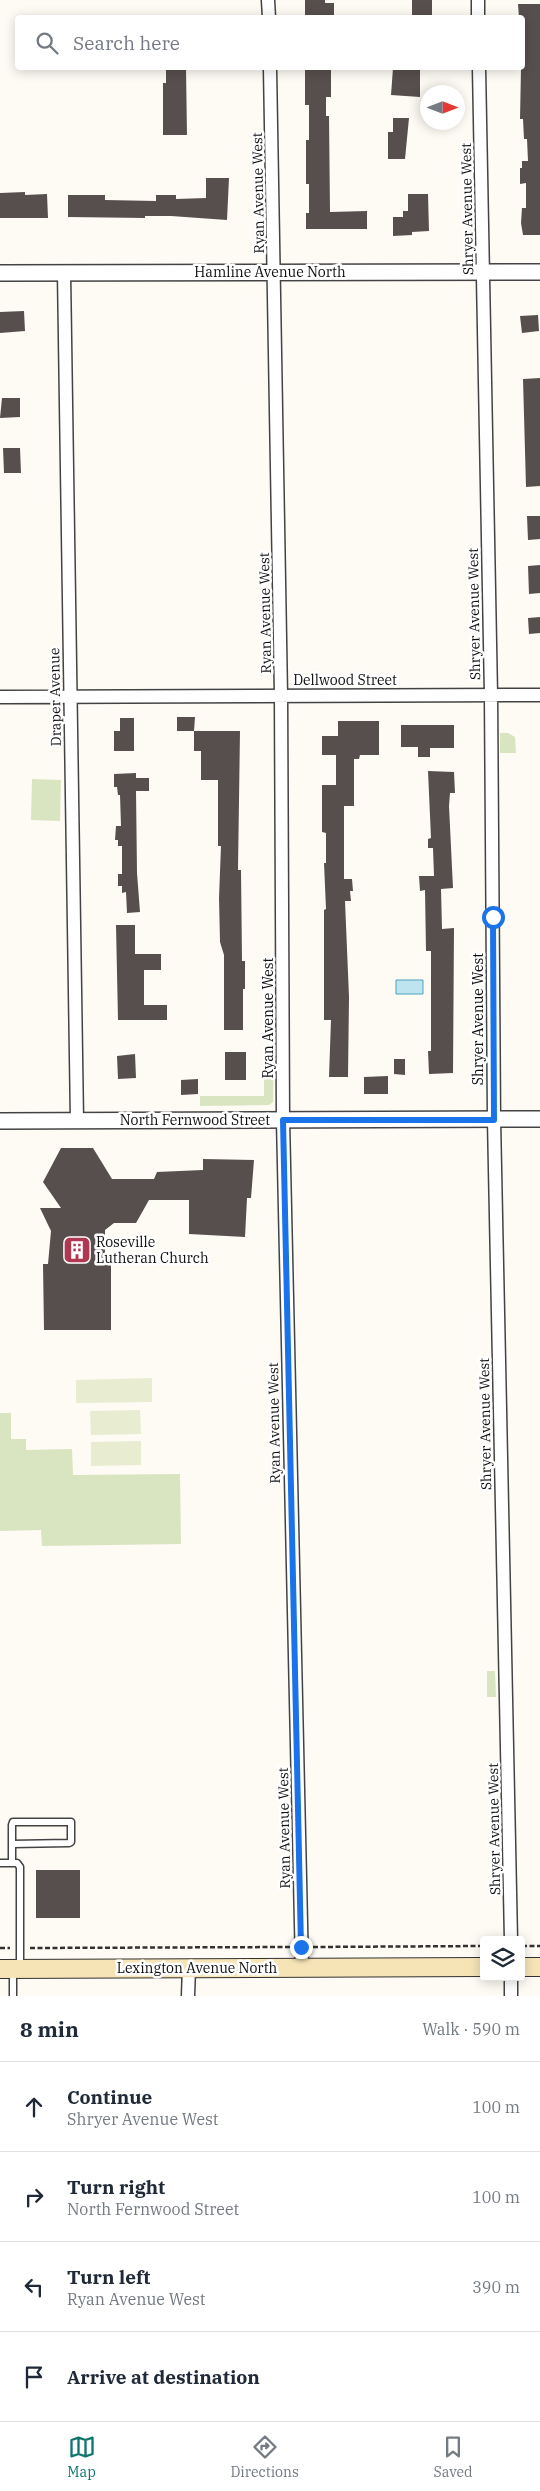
<!DOCTYPE html>
<html lang="en">
<head>
<meta charset="utf-8">
<style>
	body { margin:0; font-family:"IBM Plex Serif",serif; background:#f2f2f3; color:#1f2937 }
	.controls { position:absolute; right:15px; bottom:15px; display:grid; overflow:hidden; border-radius:5px; box-shadow:0 2px 12px #0003 }
	.controls button { width:45px; height:45px; display:grid; place-items:center; padding:0; border:0; border-bottom:1px solid #e0e1e3; background:#fff; color:#1f2937; font:25px sans-serif }
	.compass { position:absolute; left:420px; top:85px; width:45px; height:45px; border-radius:50%; background:#fff; box-shadow:0 2px 12px #0003; rotate:90deg }
	.stop { position:absolute; width:15px; height:15px; margin:-11px; border:4px solid #1a73e8; border-radius:50%; background:#fff }
	.stop.end { background:#1a73e8; border-color:#fff; box-shadow:0 1px 5px #0008 }
	.list { margin:0; padding:0; list-style:none }
	h2 { display:flex; justify-content:space-between; align-items:center; height:65px; margin:0; padding:0 20px; font-size:21px }
	h2 small { font-size:16px; font-weight:400; color:#747a83 }
	.list li { display:grid; grid-template-columns:32px 1fr auto; gap:15px; align-items:center; box-sizing:border-box; height:90px; padding:0 20px; border-top:1px solid #e0e1e3 }
	.list b { display:block; font-size:19px; white-space:nowrap }
	.list p { margin:0; font-size:16px; white-space:nowrap; color:#747a83 }
	.list em { font-size:16px; font-style:normal; color:#747a83 }
	.icon { flex:none; width:28px; height:28px; fill:none; stroke:currentColor; stroke-width:2; stroke-linecap:round; stroke-linejoin:round }
	.map { position:relative; flex:none; width:540px; height:1996px; overflow:hidden }
	.search { position:absolute; background:#fff; box-shadow:0 2px 12px #0003; left:15px; right:15px; top:15px; height:55px; display:flex; align-items:center; gap:12px; box-sizing:border-box; padding:0 18px; border-radius:5px; color:#747a83; font-size:19px }
	.sheet { height:425px; background:#fff }
	nav { display:flex; justify-content:space-around; align-items:center; box-sizing:border-box; height:70px; border-top:1px solid #e0e1e3; background:#fff; font-size:14px; color:#747a83 }
	nav a { display:grid; justify-items:center; gap:2px }
	nav .on { color:#0f766e }
	.map>svg:first-child { display:block }
	.green { fill:#d9e5c0 }
	.pitch { fill:#e8edd1 }
	.water { fill:#bee5ef; stroke:#4da3be }
	.building { fill:#574f4d }
	.lines { fill:none; stroke-linecap:round; stroke-linejoin:round }
	.service-casing { stroke:#434343; stroke-width:9 }
	.minor-casing { stroke:#434343; stroke-width:15 }
	.tertiary-casing { stroke:#434343; stroke-width:18 }
	.secondary-casing { stroke:#323232; stroke-width:20 }
	.path { stroke:#323232; stroke-width:2.5; stroke-dasharray:5 2.5; stroke-linecap:butt }
	.service { stroke:#fff; stroke-width:6 }
	.minor { stroke:#fff; stroke-width:12 }
	.tertiary { stroke:#fff; stroke-width:15 }
	.secondary { stroke:#f6e4b7; stroke-width:18 }
	.route { stroke:#1a73e8; stroke-width:6 }
	.labels { text-anchor:middle; dominant-baseline:central; stroke-width:5; stroke-linejoin:round; paint-order:stroke }
	.street-label { font-size:14px; fill:#101010; stroke:#fff }
	.poi-label { font-size:14px; fill:#101010; stroke:#fff; text-anchor:start }
</style>
</head>
<body>
<div class="map">
<svg width="540" height="1996" viewBox="0 0 540 1996">
	<rect width="100%" height="100%" fill="#fefaf4"/>
	<path class="green" d="M500,733H508L515,737L516,753H500Z
		M32,779L61,780L60,821L31,820Z
		M264,1051H274L273,1102L269,1105L200,1106V1096H264Z
		M0,1413H11V1439H26V1450L72,1449L73,1475L180,1474L181,1544L42,1546L41,1530L0,1531Z
		M487,1671H495L496,1697H487Z"/>
	<path class="pitch" d="M152,1378V1402L76,1403V1380Z
		M140,1410L141,1434L91,1435L90,1411Z
		M141,1441V1465L91,1466V1442Z"/>
	<path class="water" d="M396,980H423V994H396Z"/>
	<path class="building" d="M305,0H325V3H334V16L305,18Z
		M412,0H432V18H412Z
		M518,4H540V235H523L521,223L522,208H526V183L520,184V168H522V161H528L527,139H524L523,119H520L522,18H519Z
		M166,68H186L187,135H163V83H166Z
		M305,68H331V97H326V116H329L330,212L367,211V229H306V213H309V184H306V140H309V105H305Z
		M393,68H420V97L391,95Z
		M393,118H409L405,159H388V132H393Z
		M206,178H229L227,220L171,216H145V218L68,217V195H105V200L156,201V195H176V199L206,198Z
		M25,192V195L47,194L48,218H0V193Z
		M408,194H428L429,231L412,232V235L393,236V217H403V211H408Z
		M24,311L25,331L0,333V312Z
		M538,315L539,331L522,333L520,316Z
		M540,378V486L526,487L523,379Z
		M2,398H20V417L0,418Z
		M3,448H20L21,473H4Z
		M527,516H540V539L528,540Z
		M540,565V593L529,594L528,566Z
		M540,617V633L529,634L528,618Z
		M177,717H195L194,731H240L238,870H241L242,961H245V989H243V1030H224V955L220,942L219,898L221,846H218V780H201V751H194V731H177Z
		M120,718H134V751H114V731H120Z
		M338,721H379V755H360L359,759H354V806H344V879H352L353,891H350L351,901H345L349,997L348,1077H329L331,1020H324V910L326,909L324,863H326V833L322,832V785H336V755H322V736H338Z
		M401,725H454V748H430V757H418V747H401Z
		M428,771L454,772L455,793H450L449,806L453,888L441,889L442,929L454,928L453,1073L429,1074L428,1051H431V951H426L425,890L420,891L419,876H434L433,848H428V839L431,838Z
		M136,773V778H149V791H136L137,873L140,912L127,913L126,892L122,893V886H118V874H122V846H118V840H115L116,826H121L120,795H118L117,787H114V774Z
		M116,925H135V954H161V970H144V1005H167V1020H118Z
		M225,1052H246V1080H225Z
		M135,1054L136,1078L118,1079L117,1056Z
		M394,1059H405V1075L394,1074Z
		M388,1076V1094H364V1077Z
		M198,1079V1094L181,1095V1080Z
		M61,1148H93L112,1179H154L157,1172L203,1170V1159L254,1160L251,1198H247L245,1237L189,1234V1200H149L136,1223H114L105,1230V1263H111V1330H44L43,1264H48L51,1231L40,1208H61L43,1182Z
		M36,1870H80V1918H36Z"/>
	<g class="lines">
		<defs>
			<path id="service" d="M12,1844L69,1843L71,1842V1822H13L12,1825V1863
				M0,1863H17L20,1867V1966
				M13,1970V1996"/>
			<path id="minor" d="M268,0L269,18
				M478,0V18
				M270,68L281,695L283,1120L302,1968
				M479,68L491,695L494,1120L511,1940
				M64,273L77,1121
				M0,697L540,695
				M188,1996L189,1967
				M511,1996V1977"/>
			<path id="tertiary" d="M0,273L540,272
				M0,1121L540,1119"/>
			<path id="secondary" d="M521,1967H540
				M0,1969L484,1967"/>
		</defs>
		<use href="#service" class="service-casing"/>
		<use href="#minor" class="minor-casing"/>
		<use href="#tertiary" class="tertiary-casing"/>
		<use href="#secondary" class="secondary-casing"/>
		<path class="path" d="M522,1946H540
			M313,1947L484,1946
			M0,1948H10
			M30,1948L290,1947"/>
		<use href="#service" class="service"/>
		<use href="#minor" class="minor"/>
		<use href="#tertiary" class="tertiary"/>
		<use href="#secondary" class="secondary"/>
	</g>
	<g class="lines">
		<path class="route" d="M301,1947L283,1120H494L493,917"/>
	</g>
	<defs>
		<symbol id="building-square" viewBox="-11 -11 22 22"><rect x="-9" y="-9" width="18" height="18" rx="4" fill="#b03751" stroke="#fff"/><path d="M-4-6H4V6H1V3H-1V6H-4ZM-2.5-4.3h1.7v1.8h-1.7ZM.8-4.3h1.7v1.8H.8ZM-2.5-1h1.7V.8h-1.7ZM.8-1h1.7V.8H.8Z" fill="#fff"/></symbol>
	</defs>
	<g fill-rule="evenodd">
		<use href="#building-square" x="61" y="1234" width="32" height="32"/>
	</g>
	<g class="labels">
		<g class="street-label">
			<text transform="translate(258 193) rotate(-91)">Ryan Avenue West</text>
			<text transform="translate(467 209) rotate(-91)">Shryer Avenue West</text>
			<text x="270" y="272">Hamline Avenue North</text>
			<text transform="translate(265 613) rotate(-91)">Ryan Avenue West</text>
			<text transform="translate(474 614) rotate(-91)">Shryer Avenue West</text>
			<text x="345" y="680">Dellwood Street</text>
			<text transform="translate(55 697) rotate(-91)">Draper Avenue</text>
			<text transform="translate(268 1018) rotate(-90)">Ryan Avenue West</text>
			<text transform="translate(478 1019) rotate(-90)">Shryer Avenue West</text>
			<text x="195" y="1120">North Fernwood Street</text>
			<text transform="translate(274 1423) rotate(-91)">Ryan Avenue West</text>
			<text transform="translate(485 1424) rotate(-91)">Shryer Avenue West</text>
			<text transform="translate(284 1828) rotate(-91)">Ryan Avenue West</text>
			<text transform="translate(494 1829) rotate(-91)">Shryer Avenue West</text>
			<text x="197" y="1968">Lexington Avenue North</text>
		</g>
		<g class="poi-label">
			<text x="96" y="1242">Roseville<tspan x="96" dy="16">Lutheran Church</tspan></text>
		</g>
	</g>
</svg>
<div class="controls">
<button><svg class="icon" aria-label="layers" viewBox="0 0 24 24"><path d="M12 4l9 5-9 5-9-5zM3 14l9 5 9-5"/></svg></button>
</div>
<svg class="compass" viewBox="-18 -18 36 36"><path d="M0-13l5 13h-10z" fill="#e53935"/><path d="M0 13l5-13h-10z" fill="#747a83"/></svg>
<div class="stop" style="left:493px;top:917px"></div>
<div class="stop end" style="left:301px;top:1947px"></div>
<div class="search"><svg class="icon" aria-label="search" viewBox="0 0 24 24"><circle cx="10" cy="10" r="6"/><path d="M15 15l6 6"/></svg>Search here</div>
</div>
<section class="sheet">
<h2>8 min<small>Walk · 590 m</small></h2>
<ul class="list">
<li><svg class="icon" aria-label="ahead" viewBox="0 0 24 24"><path d="M12 20V5M6 11l6-6 6 6"/></svg><div><b>Continue</b><p>Shryer Avenue West</p></div><em>100 m</em></li>
<li><svg class="icon" aria-label="right" viewBox="0 0 24 24"><path d="M7 20v-9h11M14 6l5 5-5 5"/></svg><div><b>Turn right</b><p>North Fernwood Street</p></div><em>100 m</em></li>
<li><svg class="icon" aria-label="left" viewBox="0 0 24 24"><path d="M17 20v-9H6M10 6l-5 5 5 5"/></svg><div><b>Turn left</b><p>Ryan Avenue West</p></div><em>390 m</em></li>
<li><svg class="icon" aria-label="arrive" viewBox="0 0 24 24"><path d="M6 21V4h12l-3 4 3 4H6"/></svg><div><b>Arrive at destination</b></div></li>
</ul>
</section>
<nav>
<a class="on"><svg class="icon" aria-label="map" viewBox="0 0 24 24"><path d="M3 6l6-2 6 2 6-2v14l-6 2-6-2-6 2zM9 4v14M15 6v14"/></svg>Map</a>
<a><svg class="icon" aria-label="directions" viewBox="0 0 24 24"><path d="M12 3l9 9-9 9-9-9zM9 14v-3h6M13 9l2 2-2 2"/></svg>Directions</a>
<a><svg class="icon" aria-label="saved" viewBox="0 0 24 24"><path d="M7 4h10v16l-5-4-5 4z"/></svg>Saved</a>
</nav>
</body>
</html>
